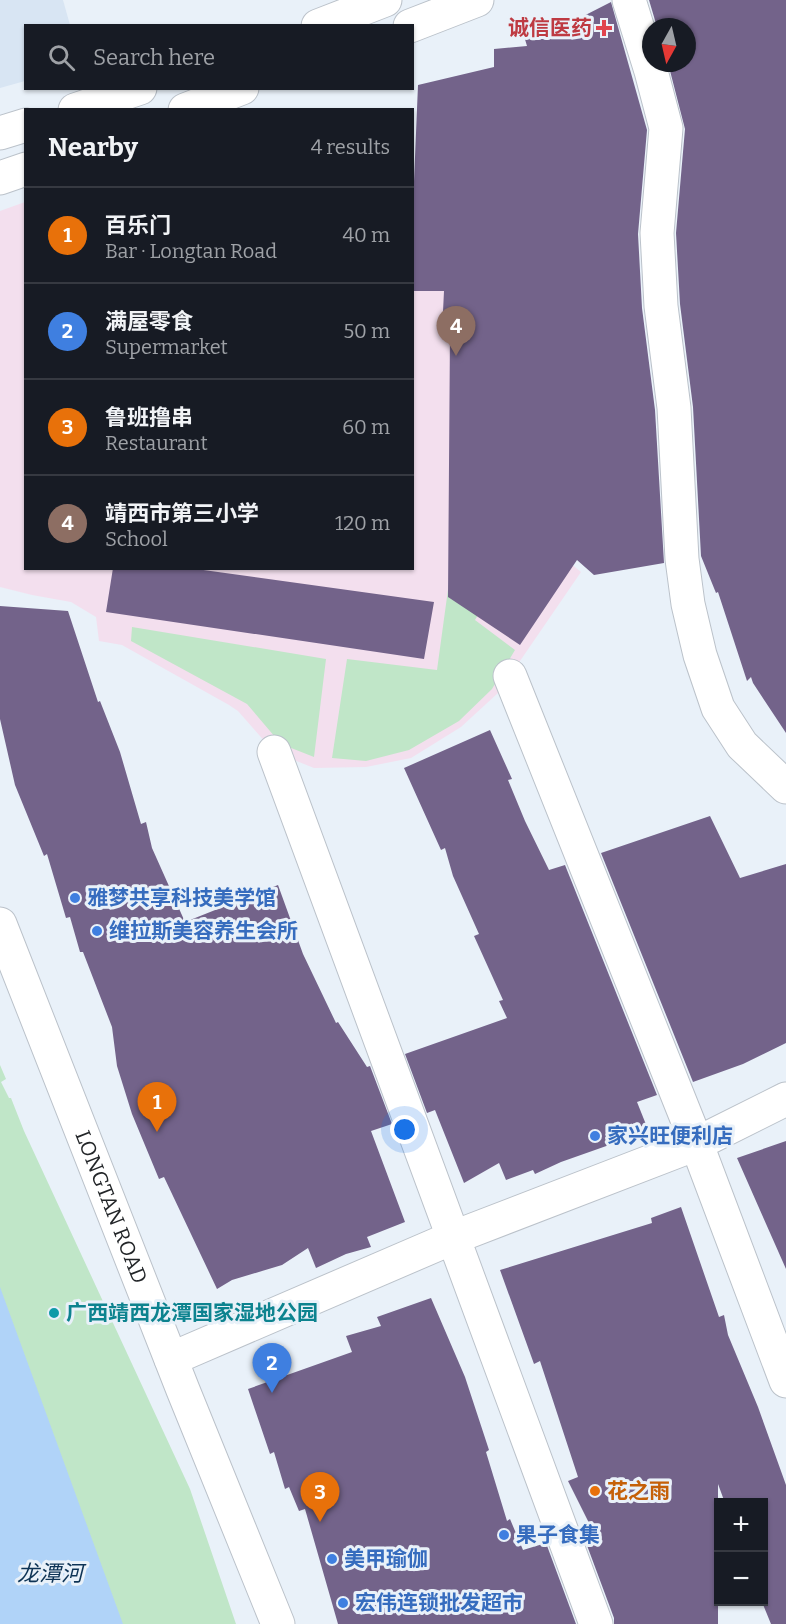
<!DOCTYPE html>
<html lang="en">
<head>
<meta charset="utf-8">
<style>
	body { margin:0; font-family:Bitter,"Noto Sans SC",serif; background:#242831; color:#f1f3f6 }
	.controls { position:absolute; right:18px; bottom:18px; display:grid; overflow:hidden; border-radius:0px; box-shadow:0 2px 4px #0004 }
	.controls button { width:54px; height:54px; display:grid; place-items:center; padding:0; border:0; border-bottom:2px solid #363941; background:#171b24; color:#f1f3f6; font:30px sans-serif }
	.compass { position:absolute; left:642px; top:18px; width:54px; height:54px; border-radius:50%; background:#171b24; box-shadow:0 2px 4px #0004; rotate:188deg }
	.you { position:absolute; left:405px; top:1130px; width:21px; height:21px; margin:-15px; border:4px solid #fff; border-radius:50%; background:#1a73e8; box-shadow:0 0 0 9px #1a73e833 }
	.badge { display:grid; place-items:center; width:39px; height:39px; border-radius:50%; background:#b45309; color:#fff; font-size:20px; font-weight:700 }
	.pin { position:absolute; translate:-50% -50px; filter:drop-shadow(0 2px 3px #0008) }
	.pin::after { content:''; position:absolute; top:32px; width:21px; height:18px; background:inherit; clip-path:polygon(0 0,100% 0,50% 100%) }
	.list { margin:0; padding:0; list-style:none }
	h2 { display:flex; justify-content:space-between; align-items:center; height:78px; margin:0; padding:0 24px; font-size:26px }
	h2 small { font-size:20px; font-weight:400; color:#9ea1a6 }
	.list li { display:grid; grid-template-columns:39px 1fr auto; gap:18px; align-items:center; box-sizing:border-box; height:96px; padding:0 24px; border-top:2px solid #363941 }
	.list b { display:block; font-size:22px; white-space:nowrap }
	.list p { margin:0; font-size:20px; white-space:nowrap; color:#9ea1a6 }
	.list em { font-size:20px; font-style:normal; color:#9ea1a6 }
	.icon { flex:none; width:33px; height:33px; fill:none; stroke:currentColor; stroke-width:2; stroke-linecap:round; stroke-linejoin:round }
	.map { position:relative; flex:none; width:786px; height:1624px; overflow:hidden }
	.search { position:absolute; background:#171b24; box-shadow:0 2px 4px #0004; left:24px; top:24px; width:390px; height:66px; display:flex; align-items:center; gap:15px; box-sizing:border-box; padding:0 21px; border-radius:0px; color:#9ea1a6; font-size:22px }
	.panel { position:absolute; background:#171b24; box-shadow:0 2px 4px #0004; left:24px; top:108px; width:390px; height:462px; border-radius:0px }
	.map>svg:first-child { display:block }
	.built { fill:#d8e5f3 }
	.education { fill:#f3dfee }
	.green { fill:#c0e6c8 }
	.water { fill:#b0d3f8 }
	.building { fill:#73638a }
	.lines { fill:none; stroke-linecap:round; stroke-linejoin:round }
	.minor-casing { stroke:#bbc2ca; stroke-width:35 }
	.secondary-casing { stroke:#bbc2ca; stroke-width:35 }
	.primary-casing { stroke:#bbc2ca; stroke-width:35 }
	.minor { stroke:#fff; stroke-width:33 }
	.secondary { stroke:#fff; stroke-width:33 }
	.primary { stroke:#fff; stroke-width:33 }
	.health-dot { fill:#e0444e; stroke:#e9f1f9; stroke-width:2 }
	.shop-dot { fill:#3f7fe0; stroke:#e9f1f9; stroke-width:2 }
	.culture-dot { fill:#0f9aa8; stroke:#e9f1f9; stroke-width:2 }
	.food-dot { fill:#e8710a; stroke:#e9f1f9; stroke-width:2 }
	.labels { text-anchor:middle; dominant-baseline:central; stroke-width:6; stroke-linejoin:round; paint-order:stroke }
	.health-label { font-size:21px; font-weight:bold; fill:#be3a42; stroke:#e9f1f9; text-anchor:end }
	.shop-label { font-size:21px; font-weight:bold; fill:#366cbe; stroke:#e9f1f9; text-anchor:start }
	.street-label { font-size:21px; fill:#232629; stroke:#e9f1f9 }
	.culture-label { font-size:21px; font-weight:bold; fill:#0d838f; stroke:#e9f1f9; text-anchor:start }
	.food-label { font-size:21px; font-weight:bold; fill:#c56008; stroke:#e9f1f9; text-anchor:start }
	.water-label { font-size:22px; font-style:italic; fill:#0d3355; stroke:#e9f1f9 }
</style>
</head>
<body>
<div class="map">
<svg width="786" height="1624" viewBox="0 0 786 1624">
	<rect width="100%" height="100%" fill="#e9f1f9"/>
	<path class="built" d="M0,0H63L70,25L26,26L25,81L0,88Z"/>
	<path class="education" d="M25,202L26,568H412L413,216L501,220L533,532L581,572L498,693L461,727L411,758L366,767L314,768L274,752L238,711L229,705L122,645L99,641L96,617L71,602L32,595L0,587V211Z"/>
	<path class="green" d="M450,575L499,579L475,620L515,650L492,689L459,721L409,750L366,761L332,758L347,659L437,670Z
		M132,627L326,659L314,757L281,744L247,704L131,641Z
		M0,1065L6,1079L1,1082L9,1098H11L24,1131L190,1489L236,1624H0Z"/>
	<path class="water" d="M0,1287L123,1624H0Z"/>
	<path class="building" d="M649,0H786V733L753,683L751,677L747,681L718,592L716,593L701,556L693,407L680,304L676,233L685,129L668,63H687V27H657Z
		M611,2L647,130L638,234L642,308L655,410L664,563L594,575L577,560L520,645L448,597L450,332H442L444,291H412V229L418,85L494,67V49L527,46L524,36L562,27Z
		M113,568H189L434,602L424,659L106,612Z
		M0,606L68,611L98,702L100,701L120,752L141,824L146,822L152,848L185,922L278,885L303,954L336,1023L338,1022L367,1067L370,1066L392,1124L371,1131L405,1222L367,1237L371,1247L346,1254L316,1268L308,1248L282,1265L232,1280L217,1289L164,1177L159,1179L132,1114L117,1066L112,1027L83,952H80L70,917L66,918L47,854L44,856L15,785L0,719Z
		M490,730L512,779L508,780L525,821L549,870L565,865L657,1095L637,1102L647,1127L611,1140L612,1144L561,1162L535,1174L533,1170L506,1180L499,1163L464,1183L435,1110L427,1113L405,1054L507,1018L499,1001L503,1000L474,936L479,934L453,876L445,848L441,850L404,768Z
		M710,816L740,878L786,864V1043L743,1064L693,1082L601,853Z
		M786,1141V1269L737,1158Z
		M681,1207L719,1317L724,1315L728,1335L758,1407L786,1485V1624H771L762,1602L764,1503H725L718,1484V1624H614V1618L582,1532L592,1529L568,1481L578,1477L540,1361L534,1364L500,1270L652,1223L651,1218Z
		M431,1298L465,1377L489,1450L486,1452L507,1521L510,1519L523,1550L546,1543L576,1624H338L305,1509L299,1511L289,1487L285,1489L274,1452L270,1454L248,1389L352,1352L346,1336L381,1326L377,1317Z"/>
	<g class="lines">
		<defs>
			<path id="minor" d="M629,0L651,71L666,128L657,233L661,306L674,408L682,559L688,604L700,655L718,708L742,745L786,787
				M510,676L691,1129L786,1381
				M274,752L596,1624
				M171,1359L452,1238L696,1144L786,1099"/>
			<g id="secondary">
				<path id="s1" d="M0,924L183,1390L278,1624"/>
			</g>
			<path id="primary" d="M318,26L385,0
				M410,26L477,0
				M75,110L140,88
				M185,110L242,88
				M0,133L26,125
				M0,178L26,169"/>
		</defs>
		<use href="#minor" class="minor-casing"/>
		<use href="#secondary" class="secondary-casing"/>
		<use href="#primary" class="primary-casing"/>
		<use href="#minor" class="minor"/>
		<use href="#secondary" class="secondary"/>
		<use href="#primary" class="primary"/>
	</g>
	<path class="health-dot" d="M601 19h6v6h6v6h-6v6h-6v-6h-6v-6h6z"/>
	<g class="shop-dot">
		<circle cx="75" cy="898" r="6"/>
		<circle cx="97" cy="931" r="6"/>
		<circle cx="595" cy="1136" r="6"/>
		<circle cx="504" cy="1535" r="6"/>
		<circle cx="332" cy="1559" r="6"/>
		<circle cx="343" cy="1603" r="6"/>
	</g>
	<circle class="culture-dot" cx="54" cy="1313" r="6"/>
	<circle class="food-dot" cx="595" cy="1491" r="6"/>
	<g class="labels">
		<g class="health-label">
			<text x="592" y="28">诚信医药</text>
		</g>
		<g class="shop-label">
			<text x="87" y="898">雅梦共享科技美学馆</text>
			<text x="109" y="931">维拉斯美容养生会所</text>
			<text x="607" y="1136">家兴旺便利店</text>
			<text x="516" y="1535">果子食集</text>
			<text x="344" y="1559">美甲瑜伽</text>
			<text x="355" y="1603">宏伟连锁批发超市</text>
		</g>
		<g class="street-label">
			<text stroke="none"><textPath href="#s1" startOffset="304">LONGTAN ROAD</textPath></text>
		</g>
		<g class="culture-label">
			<text x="66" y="1313">广西靖西龙潭国家湿地公园</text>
		</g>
		<g class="food-label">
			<text x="607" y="1491">花之雨</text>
		</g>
		<g class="water-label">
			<text x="50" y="1573">龙潭河</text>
		</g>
	</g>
</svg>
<div class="controls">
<button>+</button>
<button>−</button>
</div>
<svg class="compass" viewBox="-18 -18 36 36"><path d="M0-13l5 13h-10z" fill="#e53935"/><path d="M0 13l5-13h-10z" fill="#9ea1a6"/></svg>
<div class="you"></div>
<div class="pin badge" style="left:157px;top:1132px;background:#e8710a">1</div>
<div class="pin badge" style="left:272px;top:1393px;background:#3f7fe0">2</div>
<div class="pin badge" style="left:320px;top:1522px;background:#e8710a">3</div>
<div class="pin badge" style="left:456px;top:356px;background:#8d6e63">4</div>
<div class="search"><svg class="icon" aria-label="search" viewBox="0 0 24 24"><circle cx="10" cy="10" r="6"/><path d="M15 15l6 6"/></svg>Search here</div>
<section class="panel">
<h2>Nearby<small>4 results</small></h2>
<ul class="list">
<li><span class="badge" style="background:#e8710a">1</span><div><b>百乐门</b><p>Bar · Longtan Road</p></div><em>40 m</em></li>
<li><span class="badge" style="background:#3f7fe0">2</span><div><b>满屋零食</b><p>Supermarket</p></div><em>50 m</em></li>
<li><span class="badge" style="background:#e8710a">3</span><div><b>鲁班撸串</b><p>Restaurant</p></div><em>60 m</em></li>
<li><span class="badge" style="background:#8d6e63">4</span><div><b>靖西市第三小学</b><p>School</p></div><em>120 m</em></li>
</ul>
</section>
</div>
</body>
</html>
